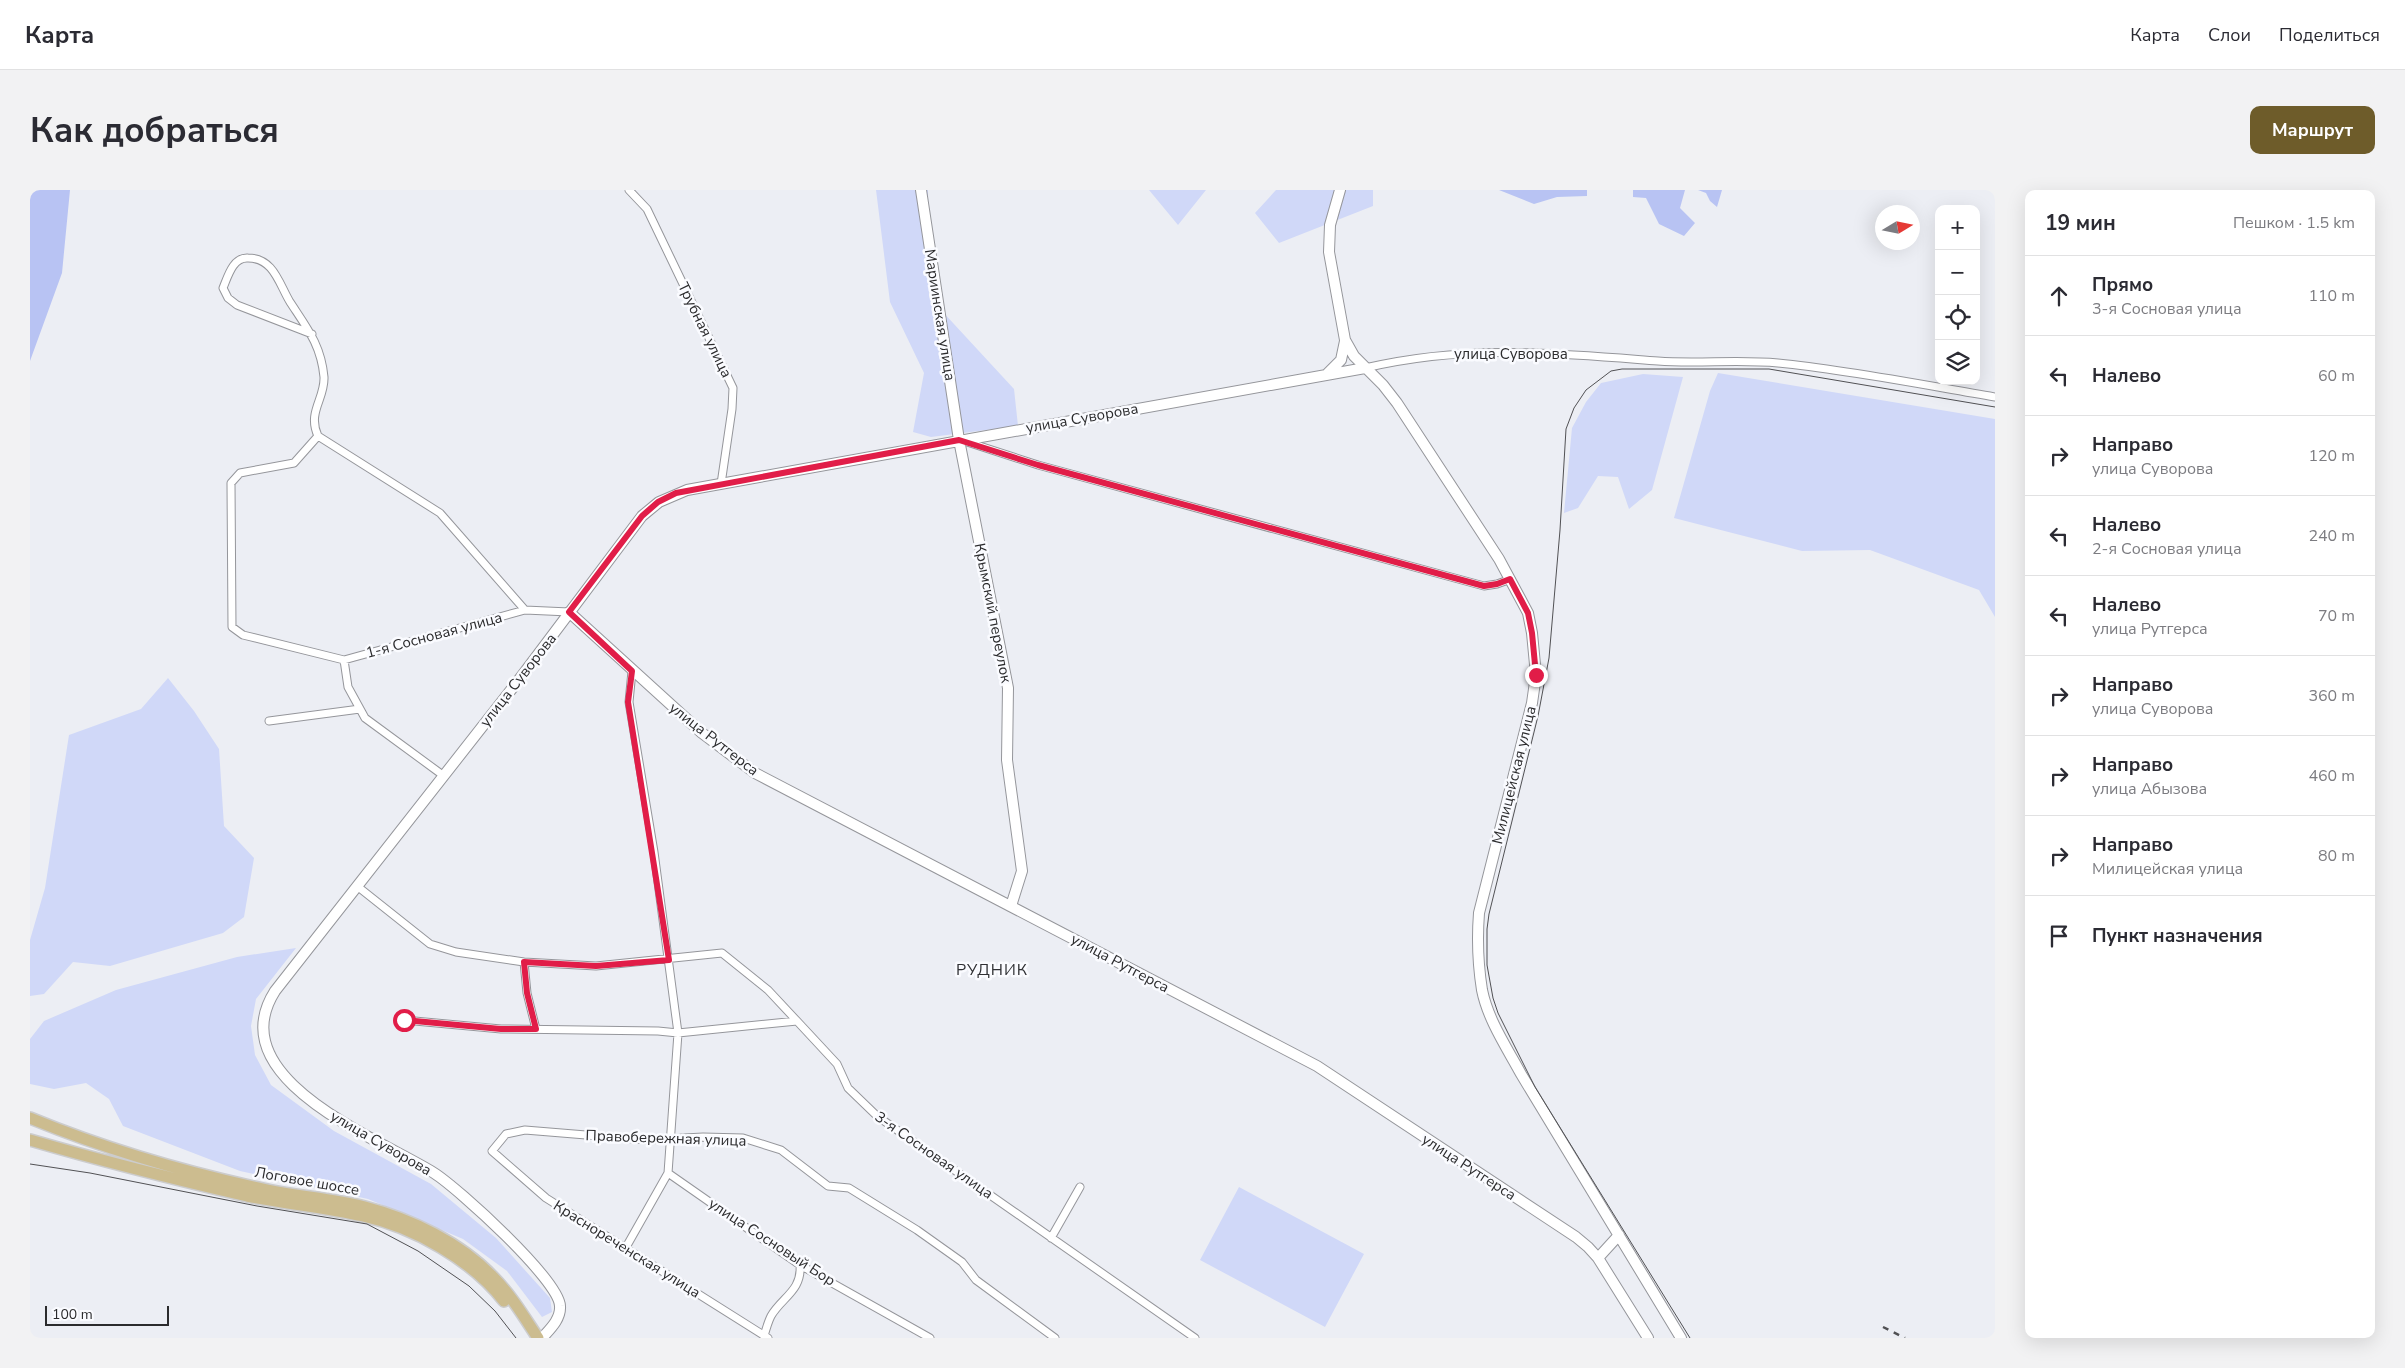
<!DOCTYPE html>
<html lang="ru">
<head>
<meta charset="utf-8">
<style>
	body { margin:0; font-family:"Nunito Sans",sans-serif; background:#f2f2f3; color:#2b2b33 }
	.controls { position:absolute; right:15px; top:15px; display:grid; overflow:hidden; border-radius:10px; box-shadow:0 5px 20px #0002 }
	.controls button { width:45px; height:45px; display:grid; place-items:center; padding:0; border:0; border-bottom:1px solid #e1e1e2; background:#fff; color:#2b2b33; font:25px sans-serif }
	.compass { position:absolute; left:1845px; top:15px; width:45px; height:45px; border-radius:50%; background:#fff; box-shadow:0 5px 20px #0002; rotate:80deg }
	.scale { position:absolute; left:15px; bottom:12px; width:124px; box-sizing:border-box; padding-left:5px; border:2px solid #2b2b2d; border-top:0; font-size:14px; line-height:18px; white-space:nowrap; color:#2b2b2d; -webkit-text-stroke:4px #fafbff; paint-order:stroke }
	.stop { position:absolute; width:15px; height:15px; margin:-11px; border:4px solid #e11d48; border-radius:50%; background:#fff }
	.stop.end { background:#e11d48; border-color:#fff; box-shadow:0 1px 5px #0008 }
	.list { margin:0; padding:0; list-style:none }
	h2 { display:flex; justify-content:space-between; align-items:center; height:65px; margin:0; padding:0 20px; font-size:21px }
	h2 small { font-size:16px; font-weight:400; color:#7c7c81 }
	.list li { display:grid; grid-template-columns:32px 1fr auto; gap:15px; align-items:center; box-sizing:border-box; height:80px; padding:0 20px; border-top:1px solid #e1e1e2 }
	.list b { display:block; font-size:19px; white-space:nowrap }
	.list p { margin:0; font-size:16px; white-space:nowrap; color:#7c7c81 }
	.list em { font-size:16px; font-style:normal; color:#7c7c81 }
	.icon { flex:none; width:28px; height:28px; fill:none; stroke:currentColor; stroke-width:2; stroke-linecap:round; stroke-linejoin:round }
	.map { position:relative; flex:none; width:1965px; height:1148px; overflow:hidden; border-radius:10px }
	header { display:flex; align-items:center; gap:30px; box-sizing:border-box; height:70px; padding:0 25px; background:#fff; border-bottom:1px solid #e1e1e2 }
	header strong { font-size:24px }
	nav { display:flex; gap:28px; margin-inline-start:auto; font-size:18px }
	.intro { display:flex; align-items:center; justify-content:space-between; box-sizing:border-box; height:120px; padding:0 30px }
	h1 { margin:0; font-size:35px }
	.button { padding:12px 22px; border-radius:10px; background:#6e5c2a; color:#fff; font-size:18px; font-weight:700 }
	main { display:flex; gap:30px; padding:0 30px }
	aside { flex:1; background:#fff; border-radius:10px; box-shadow:0 5px 20px #0002 }
	.map>svg:first-child { display:block }
	.green { fill:#d0d8f8 }
	.water { fill:#b8c3f3 }
	.lines { fill:none; stroke-linecap:round; stroke-linejoin:round }
	.street-casing { stroke:#95969b; stroke-width:9 }
	.secondary-casing { stroke:#95969b; stroke-width:12 }
	.primary-casing { stroke:#cccccd; stroke-width:14 }
	.street { stroke:#fff; stroke-width:7 }
	.secondary { stroke:#fff; stroke-width:10 }
	.primary { stroke:#ccbc8f; stroke-width:11 }
	.tram { stroke:#515154; stroke-width:1 }
	.rail { stroke:#515154; stroke-width:2.5; stroke-dasharray:6 6; stroke-linecap:butt }
	.route { stroke:#e11d48; stroke-width:6 }
	.labels { text-anchor:middle; dominant-baseline:central; stroke-width:5; stroke-linejoin:round; paint-order:stroke }
	.street-label { font-size:15px; fill:#2b2b2d; stroke:#fafbff }
	.neighbourhood-label { font-size:16px; letter-spacing:1px; fill:#2f3034; stroke:#fafbff }
</style>
</head>
<body>
<header>
<strong>Карта</strong>
<nav><a>Карта</a><a>Слои</a><a>Поделиться</a></nav>
</header>
<div class="intro"><h1>Как добраться</h1><a class="button">Маршрут</a></div>
<main>
<div class="map">
<svg width="1965" height="1148" viewBox="0 0 1965 1148">
	<rect width="100%" height="100%" fill="#eceef4"/>
	<path class="green" d="M846,0H898L899,107L984,199L988,236L901,247L883,242L894,183L860,112Z
		M1119,0H1176L1148,35Z
		M1246,0H1343V16L1249,53L1225,23Z
		M1688,183L1965,229V427L1949,400L1840,360L1772,361L1644,328L1680,201Z
		M1613,184L1653,187L1622,300L1599,319L1588,287L1568,286L1548,318L1534,323L1542,238L1556,212L1571,193Z
		M138,488L164,521L189,559L194,636L224,668L214,727L193,743L80,776L43,772L14,804L0,806V750L15,698L39,545L111,519Z
		M266,758L226,809L221,836L225,865L241,895L304,941L401,994L466,1048L520,1108L522,1122L512,1127L477,1081L433,1049L338,1009L210,981L93,936L79,909L56,893L24,899L0,894V849L14,831L86,800L207,767Z
		M1209,997L1334,1064L1295,1137L1170,1070Z"/>
	<path class="water" d="M0,0H40L32,83L0,171Z
		M1469,0H1557V6L1527,7L1504,14Z
		M1603,0H1655L1650,18L1665,33L1654,46L1629,34L1616,8L1603,7Z
		M1668,0H1692L1687,17L1680,11L1676,3Z"/>
	<g class="lines">
		<defs>
			<path id="street" d="M599,0L617,19L703,198L702,219L691,294
				M282,144L207,115L198,108L193,98C198,86 203,67 218,68C244,68 249,94 260,112C277,138 291,155 294,187C295,209 277,222 288,246L264,273L210,283L201,293L202,437L213,445L314,470L495,420
				M1335,178C1438,154 1524,163 1628,171C1668,174 1708,169 1748,173C1819,180 1894,195 1965,207
				M288,246L410,323L495,420L539,422
				M934,251L1008,275L1454,396L1467,394L1481,389
				M314,470L318,497L335,528L414,586
				M239,531L330,519
				M327,696L400,754L426,762L494,772L566,776L692,763L738,800L767,831
				M494,772L497,803L506,839
				M374,830L471,839L628,841L648,843L767,831L807,874L818,898L847,926L1165,1148
				M638,983L770,1075L900,1148
				M1021,1048L1050,997
				M595,1059L638,983L648,843L624,662L599,512L602,481
				M734,1146C736,1139 738,1132 741,1126C752,1107 772,1101 770,1075
				M738,1148L516,1008L462,961L476,944L495,940L617,950L673,947L713,948L751,960L798,996L819,998L887,1040L932,1072L946,1090L1025,1148"/>
			<path id="secondary" d="M891,0L929,250L978,498L977,570L992,681L981,716
				M1310,0L1300,35L1299,62L1315,150L1324,166L1353,195L1367,213L1469,369L1498,423L1502,443L1506,485L1502,513L1449,723C1447,749 1448,775 1452,800C1458,830 1477,858 1491,884L1651,1148
				M1296,185L1311,170L1315,151
				M539,422L672,543L725,583L1287,876L1546,1047L1558,1057L1568,1068L1618,1148
				M1568,1068L1589,1045
				M512,1148C520,1139 531,1129 530,1116C529,1090 429,999 404,983C350,949 189,889 245,801L488,491L612,326L629,312L657,300L1335,178"/>
			<path id="primary" d="M0,928C73,958 147,980 224,997C260,1006 299,1008 335,1017C381,1029 431,1053 463,1087C481,1105 494,1127 508,1148
				M0,950C72,971 144,989 217,1006C256,1014 295,1017 333,1026C384,1037 442,1070 474,1111"/>
		</defs>
		<use href="#street" class="street-casing"/>
		<use href="#secondary" class="secondary-casing"/>
		<use href="#primary" class="primary-casing"/>
		<use href="#street" class="street"/>
		<use href="#secondary" class="secondary"/>
		<use href="#primary" class="primary"/>
		<path class="tram" d="M0,974L60,983L227,1016L337,1034L388,1061L439,1096L465,1121L486,1148
			M1660,1148L1505,897L1468,823L1463,808L1457,775V739L1459,724L1508,526L1519,468L1530,340L1536,239L1544,218L1556,200L1581,181L1592,179H1739L1965,217"/>
		<path class="rail" d="M1853,1137L1875,1148"/>
	</g>
	<g class="lines">
		<path class="route" d="M374,830L471,839H506L497,803L494,772L566,776L639,770L598,512L602,481L539,422L612,326L628,312L646,303L929,250L1008,275L1454,396L1467,394L1480,389L1498,423L1502,443L1506,485"/>
	</g>
	<g class="labels">
		<g class="street-label">
			<text transform="translate(910 125) rotate(81)">Мариинская улица</text>
			<text transform="translate(675 140) rotate(64)">Трубная улица</text>
			<text x="1481" y="164">улица Суворова</text>
			<text transform="translate(1052 228) rotate(-10)">улица Суворова</text>
			<text transform="translate(963 423) rotate(79)">Крымский переулок</text>
			<text transform="translate(404 445) rotate(-15)">1-я Сосновая улица</text>
			<text transform="translate(488 490) rotate(-52)">улица Суворова</text>
			<text transform="translate(684 549) rotate(38)">улица Рутгерса</text>
			<text transform="translate(1484 585) rotate(-76)">Милицейская улица</text>
			<text transform="translate(1090 773) rotate(28)">улица Рутгерса</text>
			<text transform="translate(636 948) rotate(2)">Правобережная улица</text>
			<text transform="translate(351 953) rotate(30)">улица Суворова</text>
			<text transform="translate(904 965) rotate(35)">3-я Сосновая улица</text>
			<text transform="translate(1439 977) rotate(33)">улица Рутгерса</text>
			<text transform="translate(277 991) rotate(10)">Логовое шоссе</text>
			<text transform="translate(742 1052) rotate(33)">улица Сосновый Бор</text>
			<text transform="translate(597 1059) rotate(32)">Краснореченская улица</text>
		</g>
		<g class="neighbourhood-label">
			<text x="962" y="780">РУДНИК</text>
		</g>
	</g>
</svg>
<div class="controls">
<button>+</button>
<button>−</button>
<button><svg class="icon" aria-label="locate" viewBox="0 0 24 24"><circle cx="12" cy="12" r="6"/><path d="M12 2v4M12 18v4M2 12h4M18 12h4"/></svg></button>
<button><svg class="icon" aria-label="layers" viewBox="0 0 24 24"><path d="M12 4l9 5-9 5-9-5zM3 14l9 5 9-5"/></svg></button>
</div>
<svg class="compass" viewBox="-18 -18 36 36"><path d="M0-13l5 13h-10z" fill="#e53935"/><path d="M0 13l5-13h-10z" fill="#7c7c81"/></svg>
<div class="scale">100 m</div>
<div class="stop" style="left:374px;top:830px"></div>
<div class="stop end" style="left:1506px;top:485px"></div>
</div>
<aside>
<h2>19 мин<small>Пешком · 1.5 km</small></h2>
<ul class="list">
<li><svg class="icon" aria-label="ahead" viewBox="0 0 24 24"><path d="M12 20V5M6 11l6-6 6 6"/></svg><div><b>Прямо</b><p>3-я Сосновая улица</p></div><em>110 m</em></li>
<li><svg class="icon" aria-label="left" viewBox="0 0 24 24"><path d="M17 20v-9H6M10 6l-5 5 5 5"/></svg><div><b>Налево</b></div><em>60 m</em></li>
<li><svg class="icon" aria-label="right" viewBox="0 0 24 24"><path d="M7 20v-9h11M14 6l5 5-5 5"/></svg><div><b>Направо</b><p>улица Суворова</p></div><em>120 m</em></li>
<li><svg class="icon" aria-label="left" viewBox="0 0 24 24"><path d="M17 20v-9H6M10 6l-5 5 5 5"/></svg><div><b>Налево</b><p>2-я Сосновая улица</p></div><em>240 m</em></li>
<li><svg class="icon" aria-label="left" viewBox="0 0 24 24"><path d="M17 20v-9H6M10 6l-5 5 5 5"/></svg><div><b>Налево</b><p>улица Рутгерса</p></div><em>70 m</em></li>
<li><svg class="icon" aria-label="right" viewBox="0 0 24 24"><path d="M7 20v-9h11M14 6l5 5-5 5"/></svg><div><b>Направо</b><p>улица Суворова</p></div><em>360 m</em></li>
<li><svg class="icon" aria-label="right" viewBox="0 0 24 24"><path d="M7 20v-9h11M14 6l5 5-5 5"/></svg><div><b>Направо</b><p>улица Абызова</p></div><em>460 m</em></li>
<li><svg class="icon" aria-label="right" viewBox="0 0 24 24"><path d="M7 20v-9h11M14 6l5 5-5 5"/></svg><div><b>Направо</b><p>Милицейская улица</p></div><em>80 m</em></li>
<li><svg class="icon" aria-label="arrive" viewBox="0 0 24 24"><path d="M6 21V4h12l-3 4 3 4H6"/></svg><div><b>Пункт назначения</b></div></li>
</ul>
</aside>
</main>
</body>
</html>
